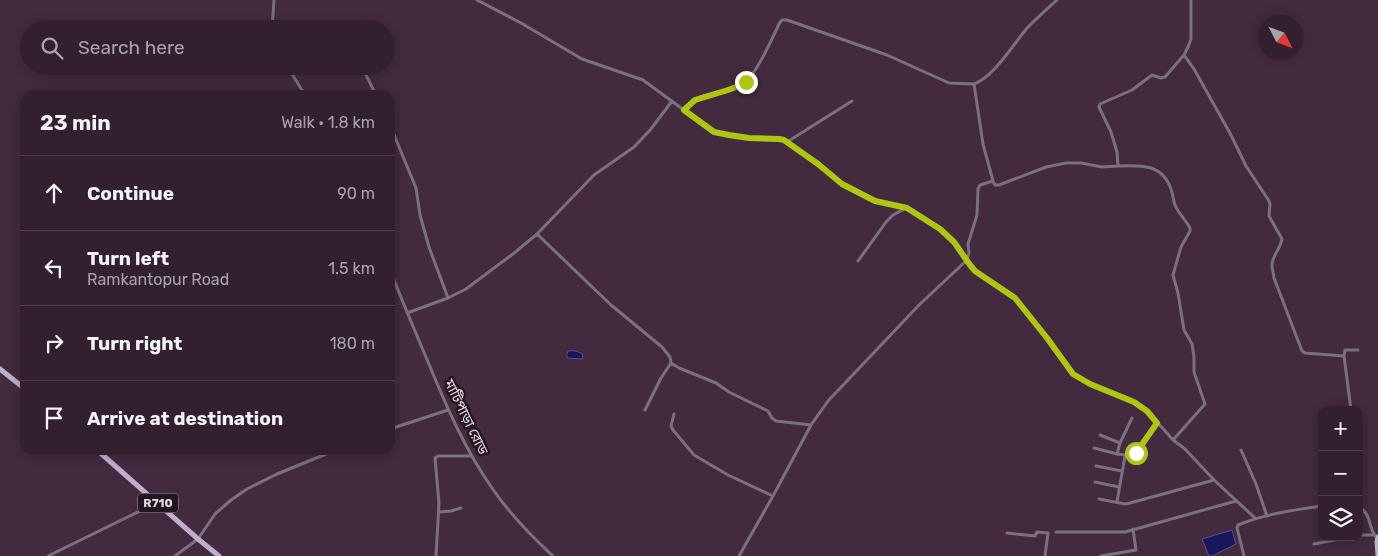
<!DOCTYPE html>
<html lang="en">
<head>
<meta charset="utf-8">
<style>
	body { margin:0; font-family:Rubik,"Noto Sans Bengali",sans-serif; background:#3a2836; color:#f1f3f6 }
	.controls { position:absolute; right:15px; bottom:15px; display:grid; overflow:hidden; border-radius:10px; box-shadow:0 2px 12px #0003 }
	.controls button { width:45px; height:45px; display:grid; place-items:center; padding:0; border:0; border-bottom:1px solid #4d3e4a; background:#32202e; color:#f1f3f6; font:25px sans-serif }
	.compass { position:absolute; left:1258px; top:15px; width:45px; height:45px; border-radius:50%; background:#32202e; box-shadow:0 2px 12px #0003; rotate:132deg }
	.stop { position:absolute; width:15px; height:15px; margin:-11px; border:4px solid #acc611; border-radius:50%; background:#fff }
	.stop.end { background:#acc611; border-color:#fff; box-shadow:0 1px 5px #0008 }
	.list { margin:0; padding:0; list-style:none }
	h2 { display:flex; justify-content:space-between; align-items:center; height:65px; margin:0; padding:0 20px; font-size:21px }
	h2 small { font-size:16px; font-weight:400; color:#a8a3aa }
	.list li { display:grid; grid-template-columns:32px 1fr auto; gap:15px; align-items:center; box-sizing:border-box; height:75px; padding:0 20px; border-top:1px solid #4d3e4a }
	.list b { display:block; font-size:19px; white-space:nowrap }
	.list p { margin:0; font-size:16px; white-space:nowrap; color:#a8a3aa }
	.list em { font-size:16px; font-style:normal; color:#a8a3aa }
	.icon { flex:none; width:28px; height:28px; fill:none; stroke:currentColor; stroke-width:2; stroke-linecap:round; stroke-linejoin:round }
	.map { position:relative; flex:none; width:1378px; height:556px; overflow:hidden }
	.search { position:absolute; background:#32202e; box-shadow:0 2px 12px #0003; left:20px; top:20px; width:375px; height:55px; display:flex; align-items:center; gap:12px; box-sizing:border-box; padding:0 18px; border-radius:28px; color:#a8a3aa; font-size:19px }
	.panel { position:absolute; background:#32202e; box-shadow:0 2px 12px #0003; left:20px; top:90px; width:375px; height:365px; border-radius:15px }
	.map>svg:first-child { display:block }
	.water { fill:#19175a; stroke:#575183 }
	.lines { fill:none; stroke-linecap:round; stroke-linejoin:round }
	.street { stroke:#78727f; stroke-width:3 }
	.primary { stroke:#bbafcb; stroke-width:5 }
	.route { stroke:#acc611; stroke-width:6 }
	.labels { text-anchor:middle; dominant-baseline:central; stroke-width:5; stroke-linejoin:round; paint-order:stroke }
	.shield { fill:#221720; stroke:#ad9ea9; stroke-width:1 }
	.shield-label { font-size:12px; font-weight:bold; fill:#e8d8e4 }
	.street-label { font-size:14px; fill:#e8d8e4; stroke:#221720 }
</style>
</head>
<body>
<div class="map">
<svg width="1378" height="556" viewBox="0 0 1378 556">
	<rect width="100%" height="100%" fill="#432a3e"/>
	<path class="water" d="M568,351C573,350 579,351 583,355L582,359L567,358V354Z
		M1232,530L1236,544L1212,556H1209L1202,539Z"/>
	<g class="lines">
		<path class="street" d="M477,0L521,23L582,59L643,80L714,132L729,135L749,138L779,139L784,141L818,164L842,184L875,201L907,208L940,229L954,242L970,265L975,271L1015,298L1047,338L1073,374L1090,384L1134,402L1141,407L1150,414L1173,440L1185,449L1214,480L1255,518
			M272,29L274,0
			M1184,55L1194,69L1231,135L1246,166L1269,201L1270,204L1269,216L1282,239C1281,248 1271,257 1272,266C1272,270 1274,274 1274,278L1302,351L1305,353L1344,356L1351,410
			M287,66L305,95
			M364,71L376,95
			M684,110C687,106 691,102 695,99C708,92 726,93 740,86C755,78 771,41 779,24L782,20H787L887,55L949,83L974,84
			M390,125L416,188L420,215L429,247L448,298
			M787,142L852,101
			M993,181L995,185H999L1046,167L1066,163H1081L1102,167L1118,166
			M537,234L611,305L662,347L670,357L671,363L661,378L645,410
			M858,261L886,222L893,215L906,208
			M390,270C403,303 417,336 431,369C448,410 466,451 492,488C509,513 530,535 553,556
			M407,313L448,298L466,289L513,254L537,234L594,175L634,147L651,129L672,101
			M1344,356L1345,350H1358
			M671,363L679,368L716,383L729,392L768,411L772,418L776,421L811,425
			M674,414L671,426L673,430L694,455L728,475L773,496
			M390,429L448,410
			M1100,435L1120,443
			M1173,440L1205,404L1194,372V357L1192,344L1184,330L1178,293L1173,275L1181,247L1190,231V228C1186,220 1178,213 1175,205C1173,200 1173,194 1171,189C1162,164 1142,165 1118,166L1117,152L1111,132L1099,107L1100,104L1132,90L1152,75L1161,78L1165,77L1184,55L1188,47L1191,39V0
			M1094,448L1117,454L1133,456L1157,423
			M1241,450L1256,484L1267,516
			M1117,454L1120,443L1132,418
			M1096,466L1122,471
			M1095,482L1119,487
			M1099,499L1125,504L1130,503L1214,480
			M1117,502L1125,456
			M1359,507C1373,515 1367,528 1377,538
			M439,512L451,511L461,508
			M1056,532H1125L1236,501
			M1007,533L1035,536L1037,532L1048,533L1045,556
			M1359,535H1374
			M1314,544L1350,537
			M48,556L144,509L154,501
			M175,556L198,539L215,514L231,500L247,489L277,474L336,450
			M436,556L439,503L435,458L438,456H471
			M739,556L773,496L811,425L828,401L919,305L967,260L969,253L968,244L977,215L978,189L980,185L993,181L983,144L974,84C994,77 1014,43 1028,27C1037,18 1047,9 1057,0
			M1101,556L1136,550L1133,529
			M1244,556L1237,528L1238,525C1264,514 1294,510 1322,506"/>
		<path class="primary" d="M0,369L25,389
			M97,450L198,539L219,556
			M1378,537L1377,542L1378,555"/>
	</g>
	<g class="lines">
		<path class="route" d="M746,82L739,86L728,90L695,100L684,110L714,132L729,135L749,138L779,139L784,140L818,164L842,184L875,201L907,208L940,229L954,242L970,265L975,271L1015,298L1047,338L1073,374L1090,384L1134,402L1147,411L1157,423L1136,453"/>
	</g>
	<g class="labels">
		<rect class="shield" x="138" y="493.5" width="40" height="19" rx="4"/>
		<g class="shield-label">
			<text x="158" y="503">R710</text>
		</g>
		<g class="street-label">
			<text transform="translate(466 417) rotate(64)">মাটিপাড়া রোড</text>
		</g>
	</g>
</svg>
<div class="controls">
<button>+</button>
<button>−</button>
<button><svg class="icon" aria-label="layers" viewBox="0 0 24 24"><path d="M12 4l9 5-9 5-9-5zM3 14l9 5 9-5"/></svg></button>
</div>
<svg class="compass" viewBox="-18 -18 36 36"><path d="M0-13l5 13h-10z" fill="#e53935"/><path d="M0 13l5-13h-10z" fill="#a8a3aa"/></svg>
<div class="stop" style="left:1136px;top:453px"></div>
<div class="stop end" style="left:746px;top:82px"></div>
<div class="search"><svg class="icon" aria-label="search" viewBox="0 0 24 24"><circle cx="10" cy="10" r="6"/><path d="M15 15l6 6"/></svg>Search here</div>
<section class="panel">
<h2>23 min<small>Walk · 1.8 km</small></h2>
<ul class="list">
<li><svg class="icon" aria-label="ahead" viewBox="0 0 24 24"><path d="M12 20V5M6 11l6-6 6 6"/></svg><div><b>Continue</b></div><em>90 m</em></li>
<li><svg class="icon" aria-label="left" viewBox="0 0 24 24"><path d="M17 20v-9H6M10 6l-5 5 5 5"/></svg><div><b>Turn left</b><p>Ramkantopur Road</p></div><em>1.5 km</em></li>
<li><svg class="icon" aria-label="right" viewBox="0 0 24 24"><path d="M7 20v-9h11M14 6l5 5-5 5"/></svg><div><b>Turn right</b></div><em>180 m</em></li>
<li><svg class="icon" aria-label="arrive" viewBox="0 0 24 24"><path d="M6 21V4h12l-3 4 3 4H6"/></svg><div><b>Arrive at destination</b></div></li>
</ul>
</section>
</div>
</body>
</html>
